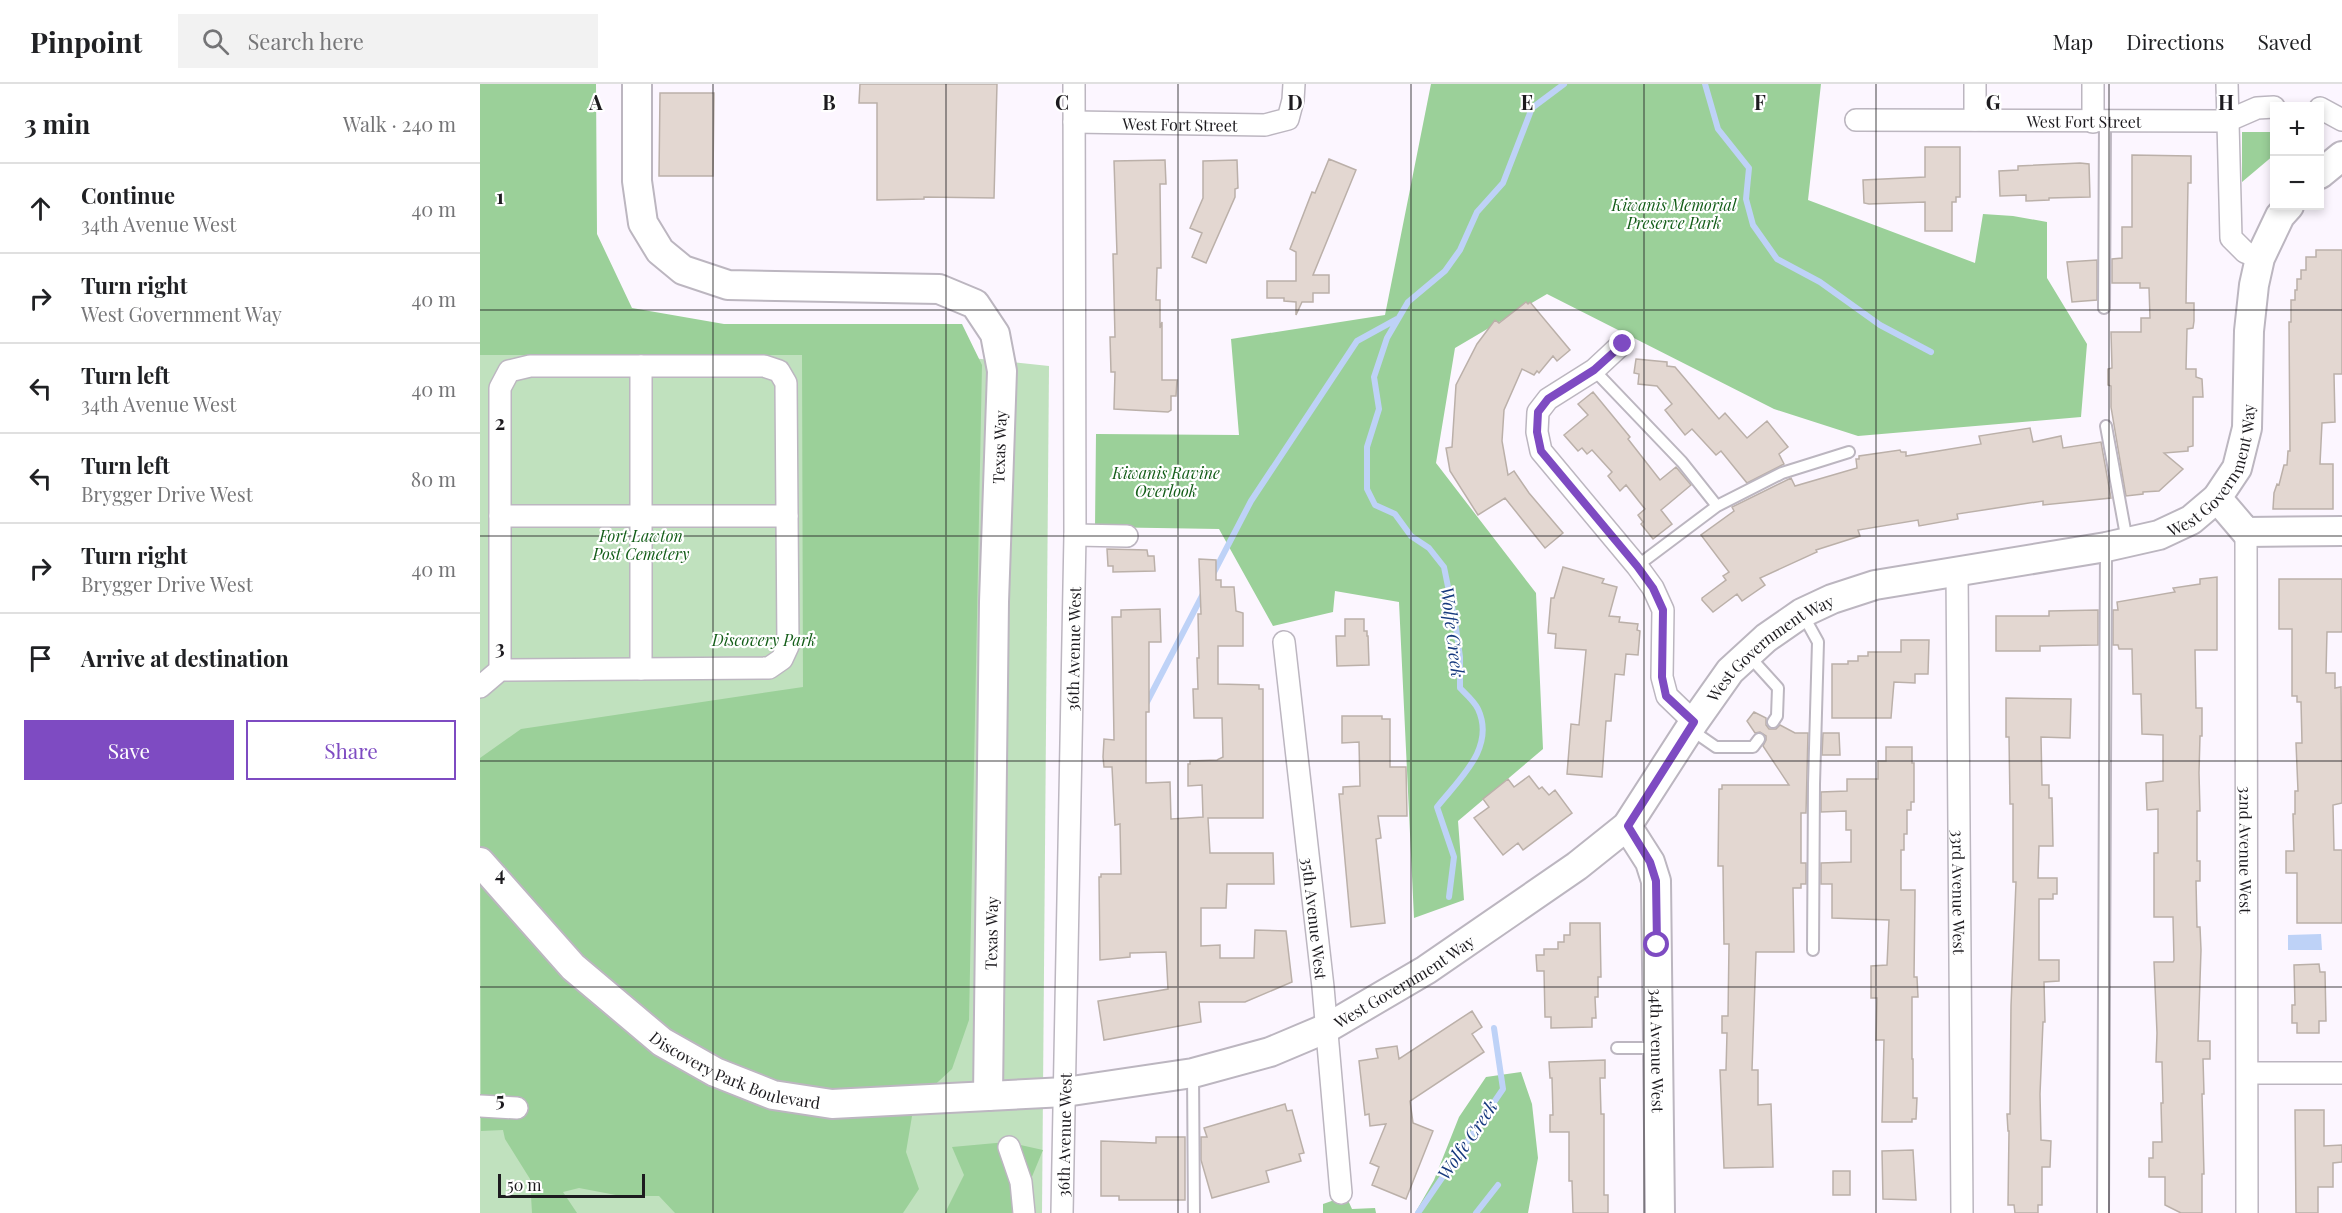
<!DOCTYPE html>
<html lang="en">
<head>
<meta charset="utf-8">
<style>
	body { margin:0; font-family:"Playfair Display",serif; background:#f2f2f2; color:#202124 }
	.controls { position:absolute; right:18px; top:18px; display:grid; overflow:hidden; border-radius:0px; box-shadow:0 3px 9px #0003 }
	.controls button { width:54px; height:54px; display:grid; place-items:center; padding:0; border:0; border-bottom:2px solid #e0e0e0; background:#fff; color:#202124; font:30px sans-serif }
	.scale { position:absolute; left:18px; bottom:15px; width:147px; box-sizing:border-box; padding-left:6px; border:3px solid #1d1b1f; border-top:0; font-size:16px; line-height:21px; white-space:nowrap; color:#1d1b1f; -webkit-text-stroke:4px #fff; paint-order:stroke }
	.stop { position:absolute; width:18px; height:18px; margin:-14px; border:4px solid #7e4bc2; border-radius:50%; background:#fff }
	.stop.end { background:#7e4bc2; border-color:#fff; box-shadow:0 2px 6px #0008 }
	.list { margin:0; padding:0; list-style:none }
	h2 { display:flex; justify-content:space-between; align-items:center; height:78px; margin:0; padding:0 24px; font-size:26px }
	h2 small { font-size:20px; font-weight:400; color:#757577 }
	.list li { display:grid; grid-template-columns:39px 1fr auto; gap:18px; align-items:center; box-sizing:border-box; height:90px; padding:0 24px; border-top:2px solid #e0e0e0 }
	.list b { display:block; font-size:22px; white-space:nowrap }
	.list p { margin:0; font-size:20px; white-space:nowrap; color:#757577 }
	.list em { font-size:20px; font-style:normal; color:#757577 }
	.actions { display:flex; gap:12px; padding:18px 24px }
	.actions a { flex:1; padding:14px 0; border:2px solid #7e4bc2; border-radius:0px; text-align:center; font-size:21px; color:#7e4bc2 }
	.actions .main { background:#7e4bc2; color:#fff }
	.icon { flex:none; width:33px; height:33px; fill:none; stroke:currentColor; stroke-width:2; stroke-linecap:round; stroke-linejoin:round }
	.map { position:relative; flex:none; width:1862px; height:1129px; overflow:hidden }
	header { display:flex; align-items:center; gap:36px; box-sizing:border-box; height:84px; padding:0 30px; background:#fff; border-bottom:2px solid #e0e0e0 }
	header strong { font-size:28px }
	nav { display:flex; gap:33px; margin-inline-start:auto; font-size:21px }
	.search { width:420px; height:54px; background:#f2f2f2; display:flex; align-items:center; gap:15px; box-sizing:border-box; padding:0 21px; border-radius:0px; color:#757577; font-size:22px }
	main { display:flex }
	aside { flex:1; background:#fff }
	.map>svg:first-child { display:block }
	.green { fill:#c0e1be }
	.forest { fill:#9bd099 }
	.water { fill:#bed2f7 }
	.lines { fill:none; stroke-linecap:round; stroke-linejoin:round }
	.stream { stroke:#bed2f7; stroke-width:6 }
	.building { fill:#e3d7d1; stroke:#bbb0a9; stroke-width:1.5 }
	.lane-casing { stroke:#bcb6c0; stroke-width:14 }
	.street-casing { stroke:#bcb6c0; stroke-width:24 }
	.secondary-casing { stroke:#bcb6c0; stroke-width:32 }
	.lane { stroke:#fff; stroke-width:10 }
	.street { stroke:#fff; stroke-width:21 }
	.secondary { stroke:#fff; stroke-width:28 }
	.route { stroke:#7e4bc2; stroke-width:8 }
	.grid { fill:none; stroke:#1d1b1f; stroke-width:1.5; stroke-opacity:0.55 }
	.labels { text-anchor:middle; dominant-baseline:central; stroke-width:4.5; stroke-linejoin:round; paint-order:stroke }
	.street-label { font-size:16px; fill:#1d1b1f; stroke:#fff }
	.park-label { font-size:16px; font-style:italic; fill:#135d18; stroke:#fff }
	.water-label { font-size:18px; font-style:italic; fill:#16397e; stroke:#fff }
	.grid-label { font-size:20px; text-anchor:middle; font-weight:bold; fill:#1d1b1f; stroke:#fff; stroke-width:4.5; stroke-linejoin:round; paint-order:stroke }
</style>
</head>
<body>
<header>
<strong>Pinpoint</strong>
<div class="search"><svg class="icon" aria-label="search" viewBox="0 0 24 24"><circle cx="10" cy="10" r="6"/><path d="M15 15l6 6"/></svg>Search here</div>
<nav><a>Map</a><a>Directions</a><a>Saved</a></nav>
</header>
<main>
<aside>
<h2>3 min<small>Walk · 240 m</small></h2>
<ul class="list">
<li><svg class="icon" aria-label="ahead" viewBox="0 0 24 24"><path d="M12 20V5M6 11l6-6 6 6"/></svg><div><b>Continue</b><p>34th Avenue West</p></div><em>40 m</em></li>
<li><svg class="icon" aria-label="right" viewBox="0 0 24 24"><path d="M7 20v-9h11M14 6l5 5-5 5"/></svg><div><b>Turn right</b><p>West Government Way</p></div><em>40 m</em></li>
<li><svg class="icon" aria-label="left" viewBox="0 0 24 24"><path d="M17 20v-9H6M10 6l-5 5 5 5"/></svg><div><b>Turn left</b><p>34th Avenue West</p></div><em>40 m</em></li>
<li><svg class="icon" aria-label="left" viewBox="0 0 24 24"><path d="M17 20v-9H6M10 6l-5 5 5 5"/></svg><div><b>Turn left</b><p>Brygger Drive West</p></div><em>80 m</em></li>
<li><svg class="icon" aria-label="right" viewBox="0 0 24 24"><path d="M7 20v-9h11M14 6l5 5-5 5"/></svg><div><b>Turn right</b><p>Brygger Drive West</p></div><em>40 m</em></li>
<li><svg class="icon" aria-label="arrive" viewBox="0 0 24 24"><path d="M6 21V4h12l-3 4 3 4H6"/></svg><div><b>Arrive at destination</b></div></li>
</ul>
<div class="actions"><a class="main">Save</a><a>Share</a></div>
</aside>
<div class="map">
<svg width="1862" height="1129" viewBox="0 0 1862 1129">
	<rect width="100%" height="100%" fill="#fcf6ff"/>
	<path class="green" d="M0,271H462L569,282L562,1129H0Z"/>
	<path class="forest" d="M0,0H116L117,150L152,224L244,240H482L502,281L489,936L472,985L434,1020L426,1068L439,1105L423,1129H195L179,1112H141L99,1104L83,1108L97,1129H52L50,1095L25,1055L23,1046L1,1047L0,674L41,645L323,603L322,271H0Z
		M951,0H1341L1328,116L1495,179L1503,130L1533,132L1567,138V194L1607,260L1601,333L1378,352L1294,325L1067,210L975,264L956,379L1056,509L1063,665L978,737L984,816L934,834L919,518L855,507L853,528L793,542L739,445L615,443L616,350L759,351L751,255L905,231Z
		M1762,48H1794V71L1762,98Z
		M1041,988L1052,1020L1058,1074L1048,1129H935L954,1096L979,1033L1006,993Z
		M527,1058L563,1066L537,1129H465L484,1091L472,1063Z
		M866,1112L872,1125L895,1124L896,1129H843V1120Z"/>
	<path class="water" d="M1841,850L1842,866H1808V851Z"/>
	<g class="lines">
		<path class="stream" d="M1225,0L1238,45L1269,84L1266,115L1273,141L1297,175L1340,198L1400,241L1451,268
			M732,492L771,417L877,257L917,235
			M666,620L723,510
			M969,813L974,773L957,723C979,695 1016,664 998,625C995,618 986,610 980,604V573L975,537L964,483L949,464L931,452L915,430L895,421L887,405V363L899,325L894,293L907,254L928,218L965,187L980,166L997,128L1023,99L1052,24L1084,0
			M938,1129L1023,1005L1014,944
			M996,1129L1018,1101"/>
	</g>
	<path class="building" d="M380,0H517L514,114L444,113V115L397,116V19H379Z
		M180,9H234L233,92H179Z
		M1445,63H1480V113H1476V118H1472V147H1445V118L1389,120L1384,119L1383,96L1445,93Z
		M1652,71L1711,72V99H1708L1706,219H1714V237L1713,244L1707,245L1706,285H1716V293L1722,295L1723,313H1713V362L1708,363V367L1684,369L1703,385L1679,407L1663,408V410L1646,412L1631,323V302L1628,301V285L1632,284L1631,248H1661V234H1670L1669,204H1660V199H1632V175L1642,174V143H1652Z
		M849,75L876,86L833,191H849V209H833V218H822L816,231V218L804,217V214H787V197H816V168L810,165L832,108L835,109Z
		M685,76L686,100H680L681,184H677L676,216H680V244L682,238V296H697L696,312H691V326L688,328L634,325L635,288H631L630,253H635L633,170H637L634,77Z
		M757,76L758,104L755,105V113L726,179L712,173L722,149L710,144L723,114V77Z
		M1600,79L1609,80L1610,113L1569,114V116L1546,117V111L1520,112L1519,87L1538,86V82Z
		M1836,166H1862V290H1854L1855,338L1842,339L1840,380H1853V425H1793L1794,409L1797,400L1799,401L1804,381H1807L1808,367H1810L1809,238H1811V216H1815V206H1817V195H1821V186H1826V173H1836Z
		M1617,176V216L1592,218L1587,178Z
		M1046,218L1048,220L1050,218L1090,266L1077,277L1073,272L1059,289L1057,287L1054,291L1042,285L1024,326L1022,357L1028,391L1034,387L1049,409L1083,449L1065,464L1025,414L998,431L970,387L966,364L972,363L976,301L997,260L1015,236L1019,239Z
		M1156,275L1187,278V282L1195,283L1239,335L1245,329L1267,354L1287,337L1308,363L1299,370L1304,380L1267,399L1241,367L1236,371L1212,345L1205,351L1185,326L1192,320L1177,302L1158,300L1159,290L1154,289Z
		M1113,308L1150,353L1148,355L1180,396L1196,383L1211,401L1181,426L1192,440L1173,455L1161,440L1163,438L1158,431L1165,425L1146,401L1140,407L1128,392L1132,388L1112,366L1107,370L1102,364L1098,367L1084,351L1108,331L1098,320Z
		M1550,344L1553,358L1581,352L1583,364L1621,358L1631,414L1563,421V417L1477,430L1478,435L1439,442L1438,436L1378,446L1380,452L1336,466L1337,468L1280,494L1285,501L1262,517L1257,510L1233,528L1222,516V514L1246,496L1243,492L1249,488L1221,451L1254,427L1252,423L1311,394L1315,402L1377,384L1376,375H1379V372L1420,366L1421,368H1426V372L1458,367L1501,360L1499,352Z
		M627,465L667,466L668,472H674L675,487L633,488V482H628Z
		M719,475L736,476V496H741V503H754L756,527L763,529V562H738V600L779,601V605H783V734H728L730,769H793L794,800H747L746,824H721V862L740,861V874H774L775,846L806,847L812,898L765,918H719L721,938L624,956L618,917L688,905L686,868L650,869V873L620,876L619,793H621V790H641L640,740L635,741L632,683H624L623,673L624,655L634,656L632,533H641V526L680,525L681,558H669V628H666V699L690,698L691,735L723,733L722,701L708,702V680H710V677L737,676L743,673L742,634H714L713,605H718L717,574H719L718,530H721Z
		M1083,483L1124,495L1122,499L1137,503L1129,532L1140,533L1139,538L1158,540L1157,546L1160,547L1158,571L1146,570L1144,591L1135,590L1131,637H1126L1122,693L1087,690L1091,640L1099,641L1106,566L1075,564L1076,550L1068,549L1071,514H1074Z
		M1737,493V566H1715L1716,624H1722V652H1720L1719,689L1720,727H1717V777H1720V797H1716L1717,843H1720L1721,866L1718,957H1730V975H1723L1724,1010H1722L1724,1090H1722V1129H1701L1685,1121V1093H1669V1074H1673V1058H1682L1681,1019H1683L1682,978H1676L1677,949L1674,878H1693L1694,876L1693,833H1674V769H1678V725L1667,726L1666,699L1683,697V651L1662,650L1661,610H1653L1652,565H1639L1638,561H1633V526H1638L1637,518L1695,508L1693,504L1720,500V495Z
		M1799,495H1862V548H1847L1846,589H1855V604L1861,603L1862,719L1853,721L1854,766H1862V839H1817V789H1806V767H1814L1813,730H1815V707H1818L1816,659H1822L1821,618H1817V612H1812V545H1799Z
		M1618,526V561L1560,562V567H1516V532H1569V527Z
		M865,535H884V547H887V552H888L889,581L857,582L856,552H865Z
		M1421,556H1449L1448,590H1435V599L1414,598L1411,634H1352V580H1368V577H1378V572H1388V568H1421Z
		M1526,614L1591,615L1590,654L1561,653L1562,701H1569V714H1572L1573,762H1559L1558,794H1577V810H1573V815H1559V876H1579V897L1564,898L1565,938H1563L1560,1010L1561,1056L1571,1057L1570,1083H1562V1121H1558V1129H1535L1534,1121H1528L1529,1047H1528L1527,1030H1530L1531,922L1536,798H1533V720H1530L1529,653H1526Z
		M1274,628L1286,634V641L1289,645H1296L1300,641L1315,649H1328L1326,729H1321V779H1326V800H1321V804H1313L1314,868H1276L1272,986H1278V1021L1291,1020L1293,1083L1244,1084L1240,986H1246L1247,949H1242V932H1248L1249,860H1244L1243,782H1238L1239,705H1242V701H1309L1283,662L1286,656V652L1280,648L1275,649L1267,637Z
		M862,632H902V635H910V683H926L927,732H898L901,754L896,755L905,839L871,843L859,710H863V703L880,702L879,658L862,659Z
		M1343,649H1359L1360,671H1342Z
		M1406,663H1432V679H1434V718H1431V726H1427V750H1424V766H1421V806H1435V812L1434,893H1437L1438,913H1432V975H1433V1014H1437L1436,1035H1432V1038H1402L1404,956H1396L1397,914H1391V882L1407,881L1409,836L1352,834V800H1341V779L1371,778V746H1366V727L1341,728V708L1367,707V695H1398V677H1406Z
		M1049,692L1059,705L1062,703L1069,711L1075,706L1092,729L1043,766L1038,759L1023,771L994,734L1009,723L1003,715L1028,695L1034,703Z
		M1090,839H1120L1121,893H1118V913H1115L1116,934H1112V943L1071,944V933H1065L1064,887H1057L1056,871H1064V865H1078V858H1084V851H1090Z
		M1839,880L1840,888H1845L1846,937H1839V949H1817V939H1812V921H1815L1814,881Z
		M992,927L1002,943L992,950L1004,968L930,1017L933,1039L953,1047L926,1115L892,1101L899,1083L890,1079L906,1040L890,1042L889,1030L885,1031L879,977L898,974L896,965L917,962L919,975Z
		M1125,976V994H1120L1121,1030H1124V1111H1128V1129H1093L1092,1097H1089V1048H1070V1031H1073L1072,994H1070L1069,978Z
		M805,1020L807,1027L812,1026L824,1069L819,1070L821,1077L786,1087L789,1098L732,1114L721,1076V1053H727L724,1044Z
		M1815,1026H1844V1062L1862,1061V1078L1853,1079V1103H1838V1129H1816Z
		M676,1053H705V1116H639V1112H621V1057L676,1059Z
		M1433,1066L1436,1116L1403,1115L1402,1067Z
		M1353,1087H1370V1111H1353Z"/>
	<g class="lines">
		<defs>
			<path id="lane" d="M1624,224L1625,38
				M1114,286L1202,378L1237,422
				M1626,342L1647,457
				M1157,482L1237,422L1302,389L1369,368
				M1322,529L1338,558L1334,700L1333,866
				M1269,572L1298,604L1297,632L1293,638
				M1210,645L1236,663H1273L1279,655
				M1137,964H1178
				M713,989L714,1129
				M1623,1129L1626,463"/>
			<g id="street">
				<path d="M1613,0V38"/>
				<path d="M1747,0L1751,154L1765,168L1780,174"/>
				<path d="M1840,24L1862,36"/>
				<path id="s1" d="M1376,36L1747,37L1777,24L1794,23"/>
				<path d="M1495,36V0"/>
				<path id="s2" d="M594,38L785,41L808,35L813,16L814,0"/>
				<path d="M1143,259L1114,286L1068,315L1058,328L1057,348L1061,367L1157,482L1173,504L1183,526L1182,593L1187,612L1214,638"/>
				<path d="M161,282V585"/>
				<path d="M20,432H307"/>
				<path id="s3" d="M1766,448L1767,1129"/>
				<path d="M595,451L647,452"/>
				<path id="s4" d="M1477,487L1482,1129"/>
				<path id="s5" d="M804,558L843,903L861,1109"/>
				<path d="M0,603L20,586L289,584L302,575L308,562L306,299L299,287L284,282H50L29,287L20,304V586"/>
				<path d="M1768,989H1862"/>
				<path d="M0,1022L37,1024"/>
				<path d="M529,1063L541,1098L544,1129"/>
				<path id="s6" d="M582,1129L595,451L594,0"/>
			</g>
			<g id="secondary">
				<path d="M157,0V97L163,139L180,167L203,186L248,201L459,205L495,220L515,250L522,287L514,518L508,1012"/>
				<path d="M1840,90L1862,72"/>
				<path d="M1737,414L1766,448L1862,447"/>
				<path id="s7" d="M1147,742L1170,778L1176,797L1180,1129"/>
				<path id="s8" d="M0,778L93,883L182,958L235,988L293,1011L352,1020L585,1008L713,989L790,968L847,944L946,886L1097,782L1147,742L1214,638L1250,587L1286,554L1322,529L1352,515L1395,501L1626,463L1679,451L1711,436L1737,414L1757,384L1767,344L1769,247L1774,201L1780,174L1800,132L1809,122"/>
			</g>
		</defs>
		<use href="#lane" class="lane-casing"/>
		<use href="#street" class="street-casing"/>
		<use href="#secondary" class="secondary-casing"/>
		<use href="#lane" class="lane"/>
		<use href="#street" class="street"/>
		<use href="#secondary" class="secondary"/>
	</g>
	<g class="lines">
		<path class="route" d="M1143,260L1114,286L1068,315L1058,328L1057,348L1061,367L1157,482L1173,504L1183,526L1182,593L1186,612L1214,638L1148,742L1170,778L1176,797L1177,861"/>
	</g>
	<path class="grid" d="M233,0V1129M466,0V1129M698,0V1129M931,0V1129M1164,0V1129M1396,0V1129M1629,0V1129M0,226H1862M0,452H1862M0,677H1862M0,903H1862"/>
	<g class="labels">
		<g class="street-label">
			<text stroke="none"><textPath href="#s1" startOffset="228">West Fort Street</textPath></text>
			<text stroke="none"><textPath href="#s2" startOffset="106">West Fort Street</textPath></text>
			<text transform="translate(519 363) rotate(-88)">Texas Way</text>
			<text stroke="none"><textPath href="#s8" startOffset="2042">West Government Way</textPath></text>
			<text stroke="none"><textPath href="#s6" startOffset="564">36th Avenue West</textPath></text>
			<text stroke="none"><textPath href="#s8" startOffset="1538">West Government Way</textPath></text>
			<text stroke="none"><textPath href="#s3" startOffset="318">32nd Avenue West</textPath></text>
			<text stroke="none"><textPath href="#s4" startOffset="321">33rd Avenue West</textPath></text>
			<text stroke="none"><textPath href="#s5" startOffset="278">35th Avenue West</textPath></text>
			<text transform="translate(511 849) rotate(-89)">Texas Way</text>
			<text stroke="none"><textPath href="#s8" startOffset="1034">West Government Way</textPath></text>
			<text stroke="none"><textPath href="#s7" startOffset="232">34th Avenue West</textPath></text>
			<text stroke="none"><textPath href="#s8" startOffset="336">Discovery Park Boulevard</textPath></text>
			<text stroke="none"><textPath href="#s6" startOffset="78">36th Avenue West</textPath></text>
		</g>
		<g class="park-label">
			<text x="1194" y="120">Kiwanis Memorial<tspan x="1194" dy="18">Preserve Park</tspan></text>
			<text x="686" y="388">Kiwanis Ravine<tspan x="686" dy="18">Overlook</tspan></text>
			<text x="161" y="451">Fort Lawton<tspan x="161" dy="18">Post Cemetery</tspan></text>
			<text x="284" y="555">Discovery Park</text>
		</g>
		<g class="water-label">
			<text transform="translate(973 548) rotate(83)">Wolfe Creek</text>
			<text transform="translate(987 1056) rotate(-56)">Wolfe Creek</text>
		</g>
	</g>
	<g class="grid-label">
		<text x="116" y="26">A</text>
		<text x="349" y="26">B</text>
		<text x="582" y="26">C</text>
		<text x="815" y="26">D</text>
		<text x="1047" y="26">E</text>
		<text x="1280" y="26">F</text>
		<text x="1513" y="26">G</text>
		<text x="1746" y="26">H</text>
		<text x="20" y="120">1</text>
		<text x="20" y="346">2</text>
		<text x="20" y="571">3</text>
		<text x="20" y="797">4</text>
		<text x="20" y="1023">5</text>
	</g>
</svg>
<div class="controls">
<button>+</button>
<button>−</button>
</div>
<div class="scale">50 m</div>
<div class="stop" style="left:1177px;top:861px"></div>
<div class="stop end" style="left:1143px;top:260px"></div>
</div>
</main>
</body>
</html>
